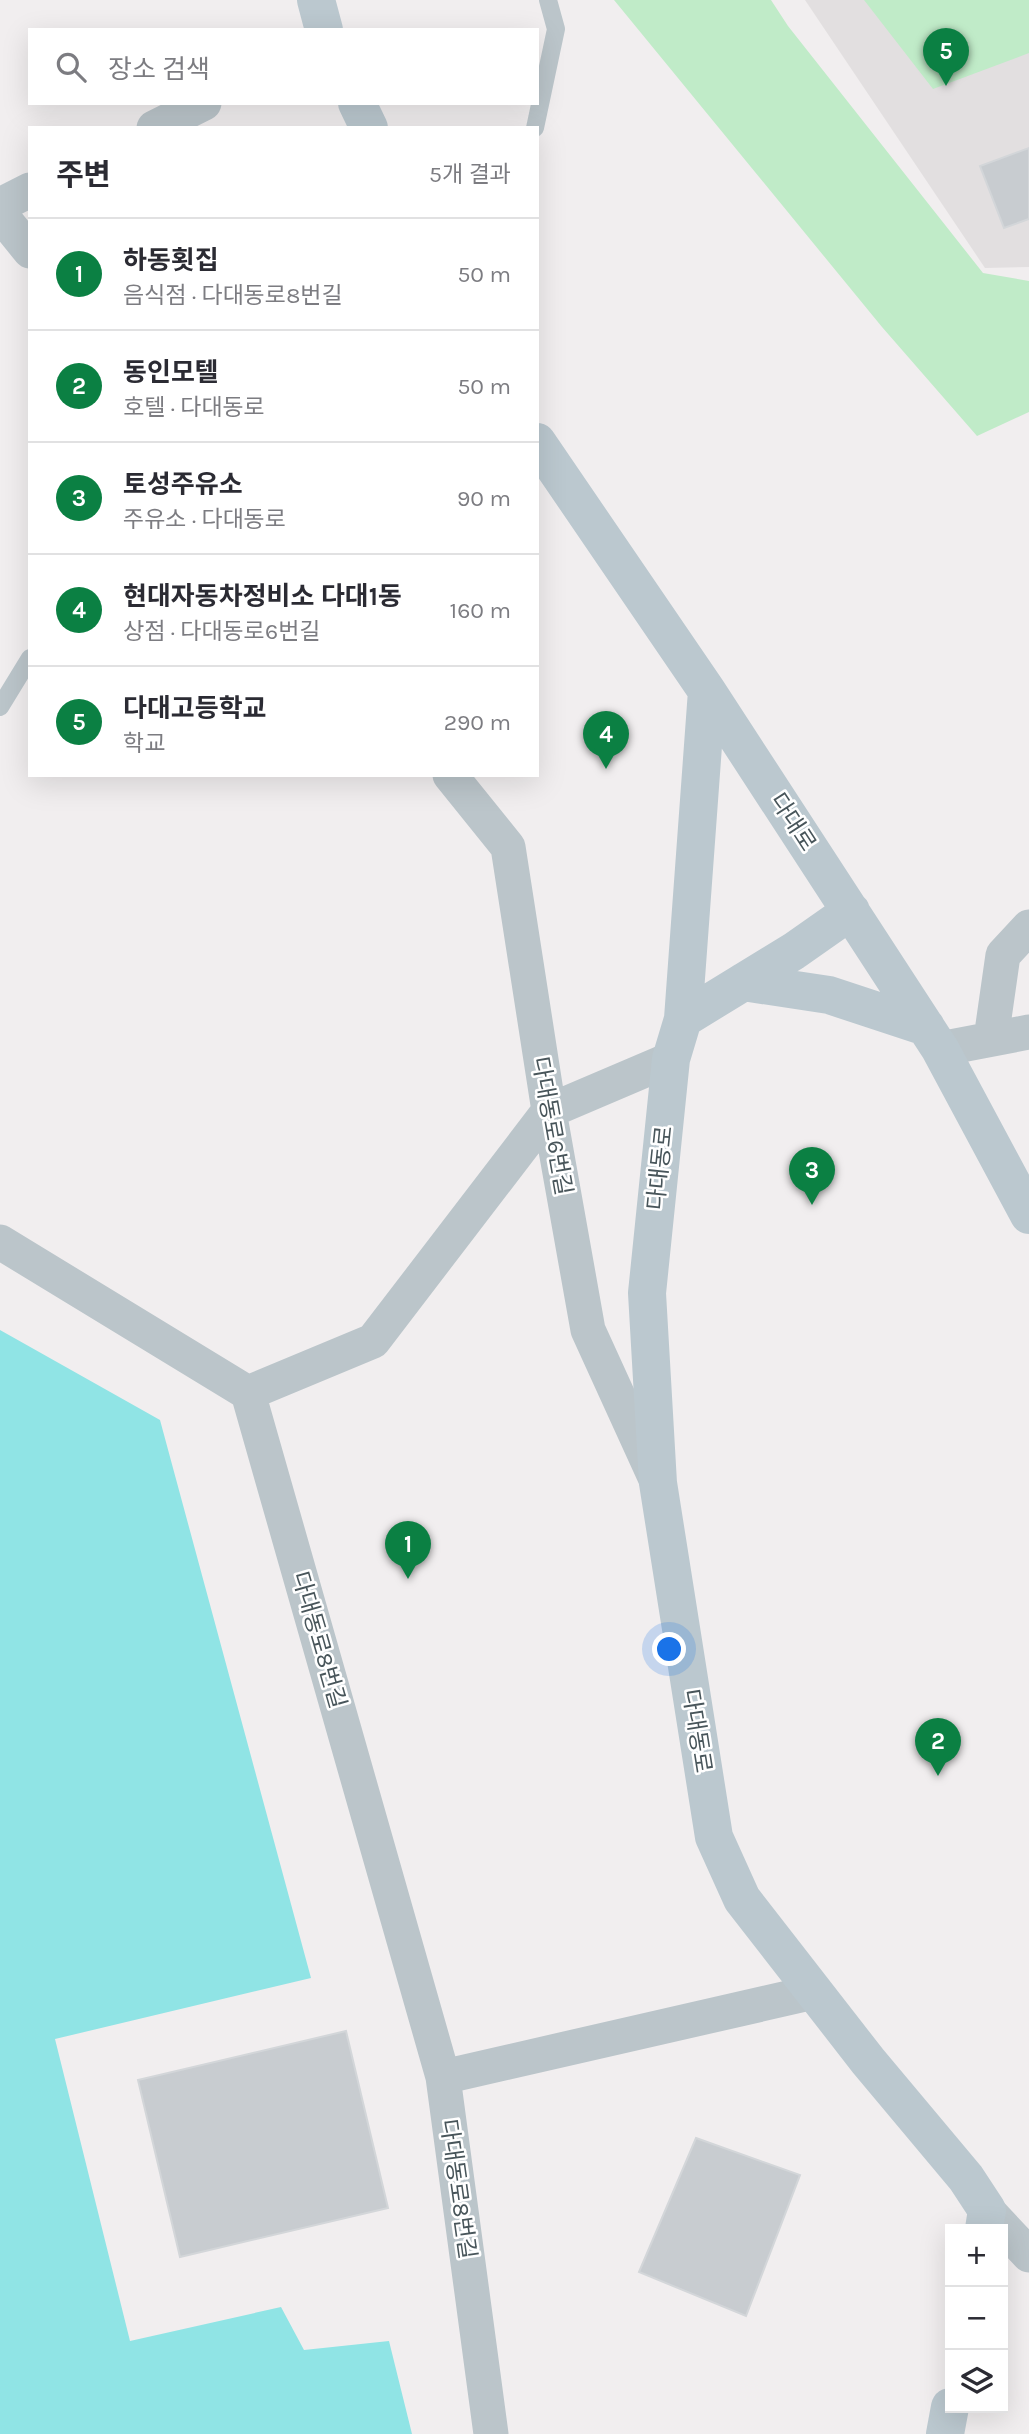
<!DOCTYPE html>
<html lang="ko">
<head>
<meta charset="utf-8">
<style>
	body { margin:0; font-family:Karla,"Noto Sans KR",sans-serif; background:#f2f2f3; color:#2b2b33 }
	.controls { position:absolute; right:21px; bottom:21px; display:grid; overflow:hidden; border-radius:0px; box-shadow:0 7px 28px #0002 }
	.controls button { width:63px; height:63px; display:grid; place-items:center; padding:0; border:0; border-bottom:2px solid #e1e1e2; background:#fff; color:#2b2b33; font:35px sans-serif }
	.you { position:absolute; left:670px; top:1650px; width:24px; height:24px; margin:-18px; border:5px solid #fff; border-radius:50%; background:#1a73e8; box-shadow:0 0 0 10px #1a73e833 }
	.badge { display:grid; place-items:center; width:46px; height:46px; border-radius:50%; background:#0b8043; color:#fff; font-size:23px; font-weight:700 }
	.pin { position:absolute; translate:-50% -58px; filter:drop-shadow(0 2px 4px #0008) }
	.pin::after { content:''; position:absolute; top:37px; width:24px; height:21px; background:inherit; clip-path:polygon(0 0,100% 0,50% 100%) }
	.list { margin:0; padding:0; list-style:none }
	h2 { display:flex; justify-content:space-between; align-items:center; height:91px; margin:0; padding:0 28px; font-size:30px }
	h2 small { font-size:23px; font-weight:400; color:#7c7c81 }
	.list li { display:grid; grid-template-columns:46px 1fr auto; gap:21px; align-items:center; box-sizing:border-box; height:112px; padding:0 28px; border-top:2px solid #e1e1e2 }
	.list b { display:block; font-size:26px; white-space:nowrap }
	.list p { margin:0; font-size:23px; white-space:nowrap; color:#7c7c81 }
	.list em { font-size:23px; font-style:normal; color:#7c7c81 }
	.icon { flex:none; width:38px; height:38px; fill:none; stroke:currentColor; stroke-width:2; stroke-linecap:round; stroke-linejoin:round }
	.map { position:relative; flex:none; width:1029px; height:2434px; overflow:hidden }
	.search { position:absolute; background:#fff; box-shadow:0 7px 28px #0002; left:28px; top:28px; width:511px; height:77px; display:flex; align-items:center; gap:18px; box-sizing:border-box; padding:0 24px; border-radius:0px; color:#7c7c81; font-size:26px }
	.panel { position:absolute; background:#fff; box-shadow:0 7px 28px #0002; left:28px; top:126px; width:511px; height:651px; border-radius:0px }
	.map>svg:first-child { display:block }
	.education { fill:#e2dfe0 }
	.green { fill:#c0ebc8 }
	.water { fill:#90e4e5 }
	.building { fill:#c8ccd0; stroke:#d3d6d9; stroke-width:2 }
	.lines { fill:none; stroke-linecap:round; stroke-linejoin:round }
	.lane { stroke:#bbc5ca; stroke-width:18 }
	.street { stroke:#bbc5ca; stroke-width:35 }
	.secondary { stroke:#bbc8cf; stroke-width:38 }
	.labels { text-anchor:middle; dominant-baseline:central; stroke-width:5; stroke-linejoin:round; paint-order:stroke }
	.street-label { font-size:23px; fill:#48555a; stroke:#fff }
</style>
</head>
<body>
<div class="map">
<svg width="1029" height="2434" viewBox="0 0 1029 2434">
	<rect width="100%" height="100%" fill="#f1eeef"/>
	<path class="education" d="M805,0H1029V267L985,268Z"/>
	<path class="green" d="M614,0H771L788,26L983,273L1029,281V412L977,436L882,327Z
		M864,0H1029V53L933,89Z"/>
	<path class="water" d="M0,1330L160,1420L311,1978L55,2039L130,2341L281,2307L304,2350L389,2341L412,2434H0Z"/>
	<path class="building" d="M1029,148V219L1004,228L980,166Z
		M346,2031L388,2208L180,2257L138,2080Z
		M696,2138L800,2175L746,2316L639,2272Z"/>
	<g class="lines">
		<path class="lane" d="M535,128L556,29L548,0
			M0,707L30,658"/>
		<path class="street" d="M154,128L204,103
			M0,205L30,190
			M0,214L30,251
			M450,775L508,847L549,1111L588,1330L655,1477
			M991,1039L1003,955L1029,927
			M940,1049L1029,1032
			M0,1242L248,1393
			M443,2077L814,1992
			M987,2210L1029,2255
			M491,2434L443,2077L248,1393L373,1341L549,1111L671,1059"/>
		<path class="secondary" d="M316,0L324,30
			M357,103L369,128
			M537,442L707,691L940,1049L1029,1215
			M707,691L683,1019L671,1059L647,1293L658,1483L714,1837L742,1899L868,2061L966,2178L987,2210L984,2229
			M743,982L829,995L926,1027
			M683,1019L794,951L851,911
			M945,2434L950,2407"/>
	</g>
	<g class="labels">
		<g class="street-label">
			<text transform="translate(793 822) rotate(57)">다대로</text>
			<text transform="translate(552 1126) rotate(80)">다대동로6번길</text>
			<text transform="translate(660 1168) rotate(-84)">다대동로</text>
			<text transform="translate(319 1640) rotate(74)">다대동로8번길</text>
			<text transform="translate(697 1731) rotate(81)">다대동로</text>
			<text transform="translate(458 2189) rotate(82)">다대동로8번길</text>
		</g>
	</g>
</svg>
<div class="controls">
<button>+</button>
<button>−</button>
<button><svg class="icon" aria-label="layers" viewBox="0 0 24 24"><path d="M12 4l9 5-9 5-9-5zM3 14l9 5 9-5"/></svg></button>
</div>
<div class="you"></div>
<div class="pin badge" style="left:408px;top:1579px">1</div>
<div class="pin badge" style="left:938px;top:1776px">2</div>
<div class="pin badge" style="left:812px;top:1205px">3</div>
<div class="pin badge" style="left:606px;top:769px">4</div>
<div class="pin badge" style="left:946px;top:86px">5</div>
<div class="search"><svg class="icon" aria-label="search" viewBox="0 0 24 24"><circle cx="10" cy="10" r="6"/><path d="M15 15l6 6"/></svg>장소 검색</div>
<section class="panel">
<h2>주변<small>5개 결과</small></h2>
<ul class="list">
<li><span class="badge">1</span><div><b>하동횟집</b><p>음식점 · 다대동로8번길</p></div><em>50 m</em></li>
<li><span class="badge">2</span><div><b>동인모텔</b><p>호텔 · 다대동로</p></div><em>50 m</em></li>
<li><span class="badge">3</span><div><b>토성주유소</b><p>주유소 · 다대동로</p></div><em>90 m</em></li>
<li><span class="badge">4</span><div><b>현대자동차정비소 다대1동</b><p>상점 · 다대동로6번길</p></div><em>160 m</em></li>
<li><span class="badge">5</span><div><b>다대고등학교</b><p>학교</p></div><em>290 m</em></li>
</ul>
</section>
</div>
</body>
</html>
